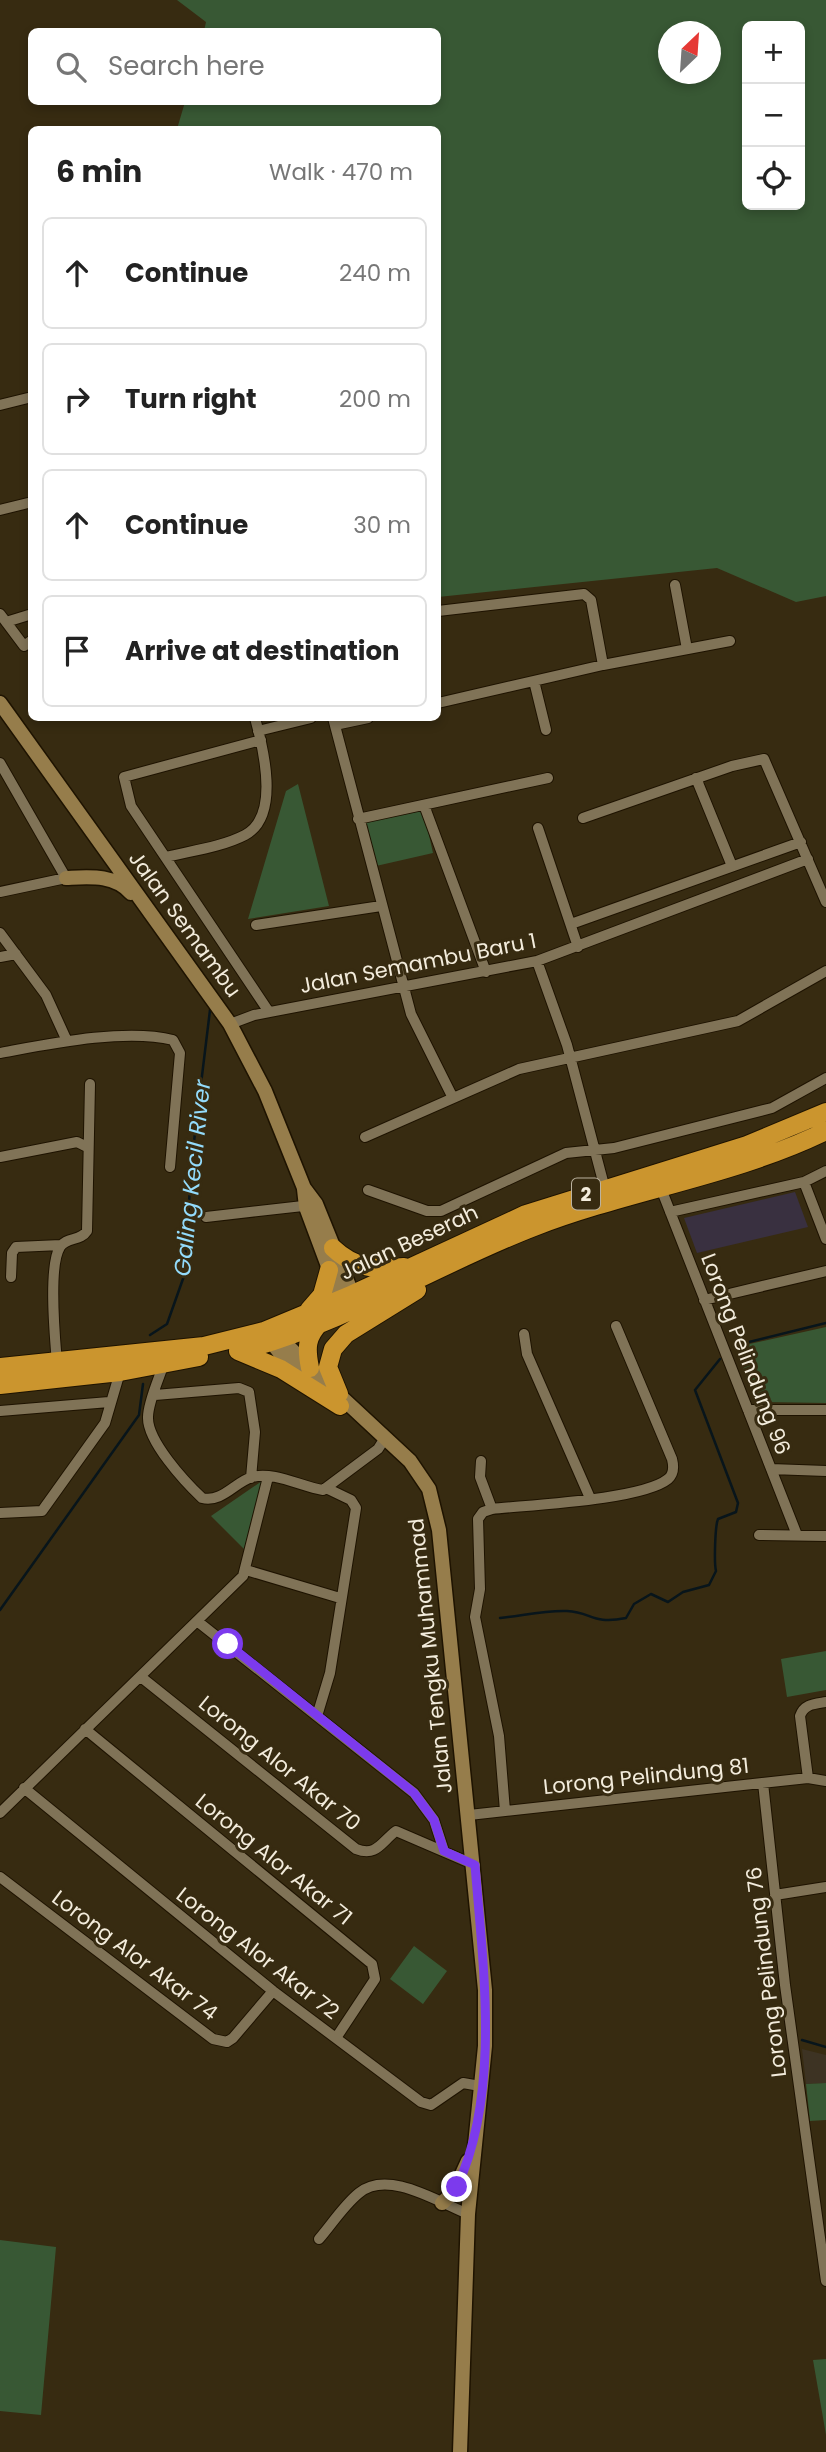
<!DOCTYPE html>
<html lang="en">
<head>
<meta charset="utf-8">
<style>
	body { margin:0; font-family:Poppins,sans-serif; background:#f2f2f2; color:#222 }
	.controls { position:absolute; right:21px; top:21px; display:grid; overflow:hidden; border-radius:10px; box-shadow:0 4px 10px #0003 }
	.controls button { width:63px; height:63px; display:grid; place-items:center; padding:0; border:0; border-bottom:2px solid #e0e0e0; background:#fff; color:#222; font:35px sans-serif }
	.compass { position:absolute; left:658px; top:21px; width:63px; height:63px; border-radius:50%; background:#fff; box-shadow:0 4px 10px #0003; rotate:25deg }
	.stop { position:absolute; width:21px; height:21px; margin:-16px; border:5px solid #7c3aed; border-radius:50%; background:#fff }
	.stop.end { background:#7c3aed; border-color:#fff; box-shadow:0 2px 7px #0008 }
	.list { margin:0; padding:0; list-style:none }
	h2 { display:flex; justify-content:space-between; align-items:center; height:91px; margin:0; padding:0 28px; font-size:30px }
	h2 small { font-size:23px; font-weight:400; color:#767676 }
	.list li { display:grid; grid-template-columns:46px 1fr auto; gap:21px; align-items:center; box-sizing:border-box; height:112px; margin:0 14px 14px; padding:0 14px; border:2px solid #e0e0e0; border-radius:10px }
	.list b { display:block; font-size:26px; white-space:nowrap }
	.list em { font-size:23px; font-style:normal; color:#767676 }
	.icon { flex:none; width:38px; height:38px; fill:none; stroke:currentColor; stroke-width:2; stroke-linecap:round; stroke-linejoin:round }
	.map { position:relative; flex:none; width:826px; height:2452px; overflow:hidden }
	.search { position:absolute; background:#fff; box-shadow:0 4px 10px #0003; left:28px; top:28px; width:413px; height:77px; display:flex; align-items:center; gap:18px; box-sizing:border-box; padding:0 24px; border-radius:10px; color:#767676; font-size:26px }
	.panel { position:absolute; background:#fff; box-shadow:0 4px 10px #0003; left:28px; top:126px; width:413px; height:595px; border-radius:10px }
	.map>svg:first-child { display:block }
	.commercial { fill:#393040 }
	.industrial { fill:#3d3323 }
	.green { fill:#385834; fill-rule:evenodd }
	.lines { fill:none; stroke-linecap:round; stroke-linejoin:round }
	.stream { stroke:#08151b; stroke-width:2.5 }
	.street-casing { stroke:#1e1300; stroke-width:12 }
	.secondary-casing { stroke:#1e1300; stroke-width:17 }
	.highway-casing { stroke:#1e1300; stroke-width:20 }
	.street { stroke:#807357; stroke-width:10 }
	.secondary { stroke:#967d4b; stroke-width:14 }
	.highway { stroke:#cb952e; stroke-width:18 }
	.route { stroke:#7c3aed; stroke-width:9 }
	.labels { text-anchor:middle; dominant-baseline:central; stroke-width:6; stroke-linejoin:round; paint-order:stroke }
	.shield { fill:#372b11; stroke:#bbb29f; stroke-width:2 }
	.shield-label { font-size:19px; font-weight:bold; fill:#f3ecdc }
	.street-label { font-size:21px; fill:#f3ecdc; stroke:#372b11 }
	.water-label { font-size:23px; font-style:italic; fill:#93dbfb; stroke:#372b11 }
</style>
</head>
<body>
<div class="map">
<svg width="826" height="2452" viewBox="0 0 826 2452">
	<rect width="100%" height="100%" fill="#372b11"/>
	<path class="commercial" d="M795,1192L808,1227L697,1253L684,1218Z"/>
	<path class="industrial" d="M802,2049L826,2055V2083L806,2084Z"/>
	<path class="green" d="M177,0H826V596L796,602L717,568L438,597V130L177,129L185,102H438V32L204,31L206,22ZM747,26H800V205H747ZM668,32H710V74H668Z
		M298,784L329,906L248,919L286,791Z
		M423,808L433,853L376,866L366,821Z
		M826,1327V1403L755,1402L736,1347Z
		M262,1481L244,1549L211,1516Z
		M826,1651V1690L787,1697L781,1659Z
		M414,1946L447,1971L423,2004L390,1979Z
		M826,2083V2120L810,2121L806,2084Z
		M0,2240L56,2247L41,2415L0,2411Z
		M826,2359V2435L813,2360Z"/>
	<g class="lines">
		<path class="stream" d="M150,1335L167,1324L184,1276L192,1158L210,1010
			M733,1346L826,1323
			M0,1610L139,1415L143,1384
			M500,1618C521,1616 545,1610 567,1611C592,1612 592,1625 626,1618L634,1604L651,1594L668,1602L683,1592L709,1585L716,1571C714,1563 715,1526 718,1519L736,1512L738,1503L695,1390L720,1359
			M802,2040L826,2047"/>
		<defs>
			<path id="street" d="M0,405L32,397
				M0,510L32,502
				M675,585L687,649
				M438,611L584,594L591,600L603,665
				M0,614L24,646L32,640
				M6,622L32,614
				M534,681L546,730
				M438,703L603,665L730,641
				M333,718L411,1014L453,1098
				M335,725L368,718
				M258,731L311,718
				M261,740L124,777L131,806L269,1012
				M0,763L66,878L0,892
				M696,778L732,866
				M424,805L486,972
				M583,818L732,766L764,759L826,902
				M358,819L548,778
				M538,828L578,947
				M166,857C190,851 222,847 245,835C281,816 263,747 255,718
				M571,924L801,842
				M256,925L381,906
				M0,933L46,995L67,1041
				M0,957L16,954
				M537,961L567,1045L605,1189
				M230,1024L254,1015L537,961L808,859
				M0,1053C49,1044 125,1028 173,1040L180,1053L170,1167
				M365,1137L519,1069L738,1021L826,971
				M0,1157L77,1142L87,1147
				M804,1182L826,1239
				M660,1186L797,1535
				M368,1190L427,1211H441L566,1153L614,1148L772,1108L826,1078
				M670,1212L804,1182L826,1171
				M206,1217L312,1205
				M11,1277L12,1253L16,1247L61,1245
				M704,1300L826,1271
				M524,1334L527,1354L590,1498
				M57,1363C55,1339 48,1266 60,1247C66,1237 81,1241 87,1231L90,1084
				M164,1363C159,1379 148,1402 148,1417C147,1441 185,1482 202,1498C222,1503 235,1482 252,1477C274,1471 302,1487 323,1490L378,1449L385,1438
				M155,1395L239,1388L249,1392L255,1432L251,1478
				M748,1410H826
				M0,1411L109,1402
				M481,1461L480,1477L492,1509
				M771,1469L826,1471
				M0,1513L42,1511L105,1423L120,1372
				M759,1535L826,1536
				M246,1570L340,1598
				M197,1621L414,1793L434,1820L444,1851
				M141,1677L356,1849C377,1857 381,1842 396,1831L475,1865
				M317,1716L330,1673L356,1508L351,1500L326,1488
				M85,1729L372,1964L375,1979L336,2038
				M808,1778L800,1716C804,1704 814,1704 826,1702
				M763,1783L785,1985L826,2281
				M24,1788L273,1991L421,2102L431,2105L463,2083L480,2086
				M505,1811L499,1736L475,1617L480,1589L478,1519L483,1512L492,1509C529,1505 642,1500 668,1479C674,1474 674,1467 672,1459L616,1326
				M0,1813L243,1576L268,1477
				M469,1815L808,1778L826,1781
				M0,1877L213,2039L227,2042L233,2038L273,1991
				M775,1895L826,1887
				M319,2239C332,2224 344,2205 359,2193C388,2169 438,2202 468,2214"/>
			<path id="secondary" d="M0,703L230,1024L265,1091L304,1188L316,1204L356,1303
				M66,878C89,877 114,874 131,893
				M304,1189L306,1207L344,1309
				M277,1331L280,1338L310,1368L410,1461L429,1489L439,1530L485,1990V2046L468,2214L460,2452
				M266,1335L283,1357L307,1378
				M442,2203L454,2192L468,2161"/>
			<path id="highway" d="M333,1248C354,1268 375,1270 404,1267
				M309,1310L322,1295L329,1270
				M251,1348C350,1320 438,1264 534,1227C629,1190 734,1176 826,1131
				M238,1351L281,1369L340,1406
				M0,1367L204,1346L264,1331L353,1294L526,1214L747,1145L826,1112
				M310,1368C306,1348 306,1337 321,1322
				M0,1385L120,1372L199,1357
				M339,1394L328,1367L333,1349L346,1334L417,1290"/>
		</defs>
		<use href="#street" class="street-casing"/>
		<use href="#secondary" class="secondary-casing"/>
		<use href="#highway" class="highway-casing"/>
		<use href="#street" class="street"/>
		<use href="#secondary" class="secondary"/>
		<use href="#highway" class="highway"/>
	</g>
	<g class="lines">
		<path class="route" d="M228,1644L414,1793L434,1820L444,1851L475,1865C483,1966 501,2092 457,2187"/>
	</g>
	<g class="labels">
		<rect class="shield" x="572" y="1178.5" width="28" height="31" rx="5"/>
		<g class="shield-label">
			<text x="586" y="1194">2</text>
		</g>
		<g class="street-label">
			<text transform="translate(185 924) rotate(54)">Jalan Semambu</text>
			<text transform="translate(418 963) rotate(-11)">Jalan Semambu Baru 1</text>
			<text transform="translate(409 1242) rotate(-25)">Jalan Beserah</text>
			<text transform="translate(746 1354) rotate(69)">Lorong Pelindung 96</text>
			<text transform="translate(430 1656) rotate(-96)">Jalan Tengku Muhammad</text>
			<text transform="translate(280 1763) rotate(39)">Lorong Alor Akar 70</text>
			<text transform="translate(646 1776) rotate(-6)">Lorong Pelindung 81</text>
			<text transform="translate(274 1859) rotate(39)">Lorong Alor Akar 71</text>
			<text transform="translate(258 1953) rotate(38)">Lorong Alor Akar 72</text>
			<text transform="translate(135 1955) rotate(37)">Lorong Alor Akar 74</text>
			<text transform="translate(766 1972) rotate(-97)">Lorong Pelindung 76</text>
		</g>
		<g class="water-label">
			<text transform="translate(192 1178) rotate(-84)">Galing Kecil River</text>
		</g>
	</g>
</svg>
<div class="controls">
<button>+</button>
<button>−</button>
<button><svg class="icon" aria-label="locate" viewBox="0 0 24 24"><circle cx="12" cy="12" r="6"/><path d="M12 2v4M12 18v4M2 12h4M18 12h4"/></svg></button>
</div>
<svg class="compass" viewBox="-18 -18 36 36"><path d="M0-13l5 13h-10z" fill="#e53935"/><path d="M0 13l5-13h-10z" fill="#767676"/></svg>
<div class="stop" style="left:228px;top:1644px"></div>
<div class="stop end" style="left:457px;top:2187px"></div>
<div class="search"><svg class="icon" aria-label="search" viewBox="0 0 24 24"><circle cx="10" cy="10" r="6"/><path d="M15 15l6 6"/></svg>Search here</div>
<section class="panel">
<h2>6 min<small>Walk · 470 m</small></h2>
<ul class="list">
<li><svg class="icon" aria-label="ahead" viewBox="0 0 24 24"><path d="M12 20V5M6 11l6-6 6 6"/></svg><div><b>Continue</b></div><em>240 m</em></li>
<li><svg class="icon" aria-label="right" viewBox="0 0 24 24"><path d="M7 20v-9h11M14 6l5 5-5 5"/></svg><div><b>Turn right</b></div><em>200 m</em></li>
<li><svg class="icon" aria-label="ahead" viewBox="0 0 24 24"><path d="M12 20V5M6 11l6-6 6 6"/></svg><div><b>Continue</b></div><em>30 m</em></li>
<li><svg class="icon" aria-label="arrive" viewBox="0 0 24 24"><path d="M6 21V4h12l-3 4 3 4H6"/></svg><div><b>Arrive at destination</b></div></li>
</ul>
</section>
</div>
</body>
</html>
